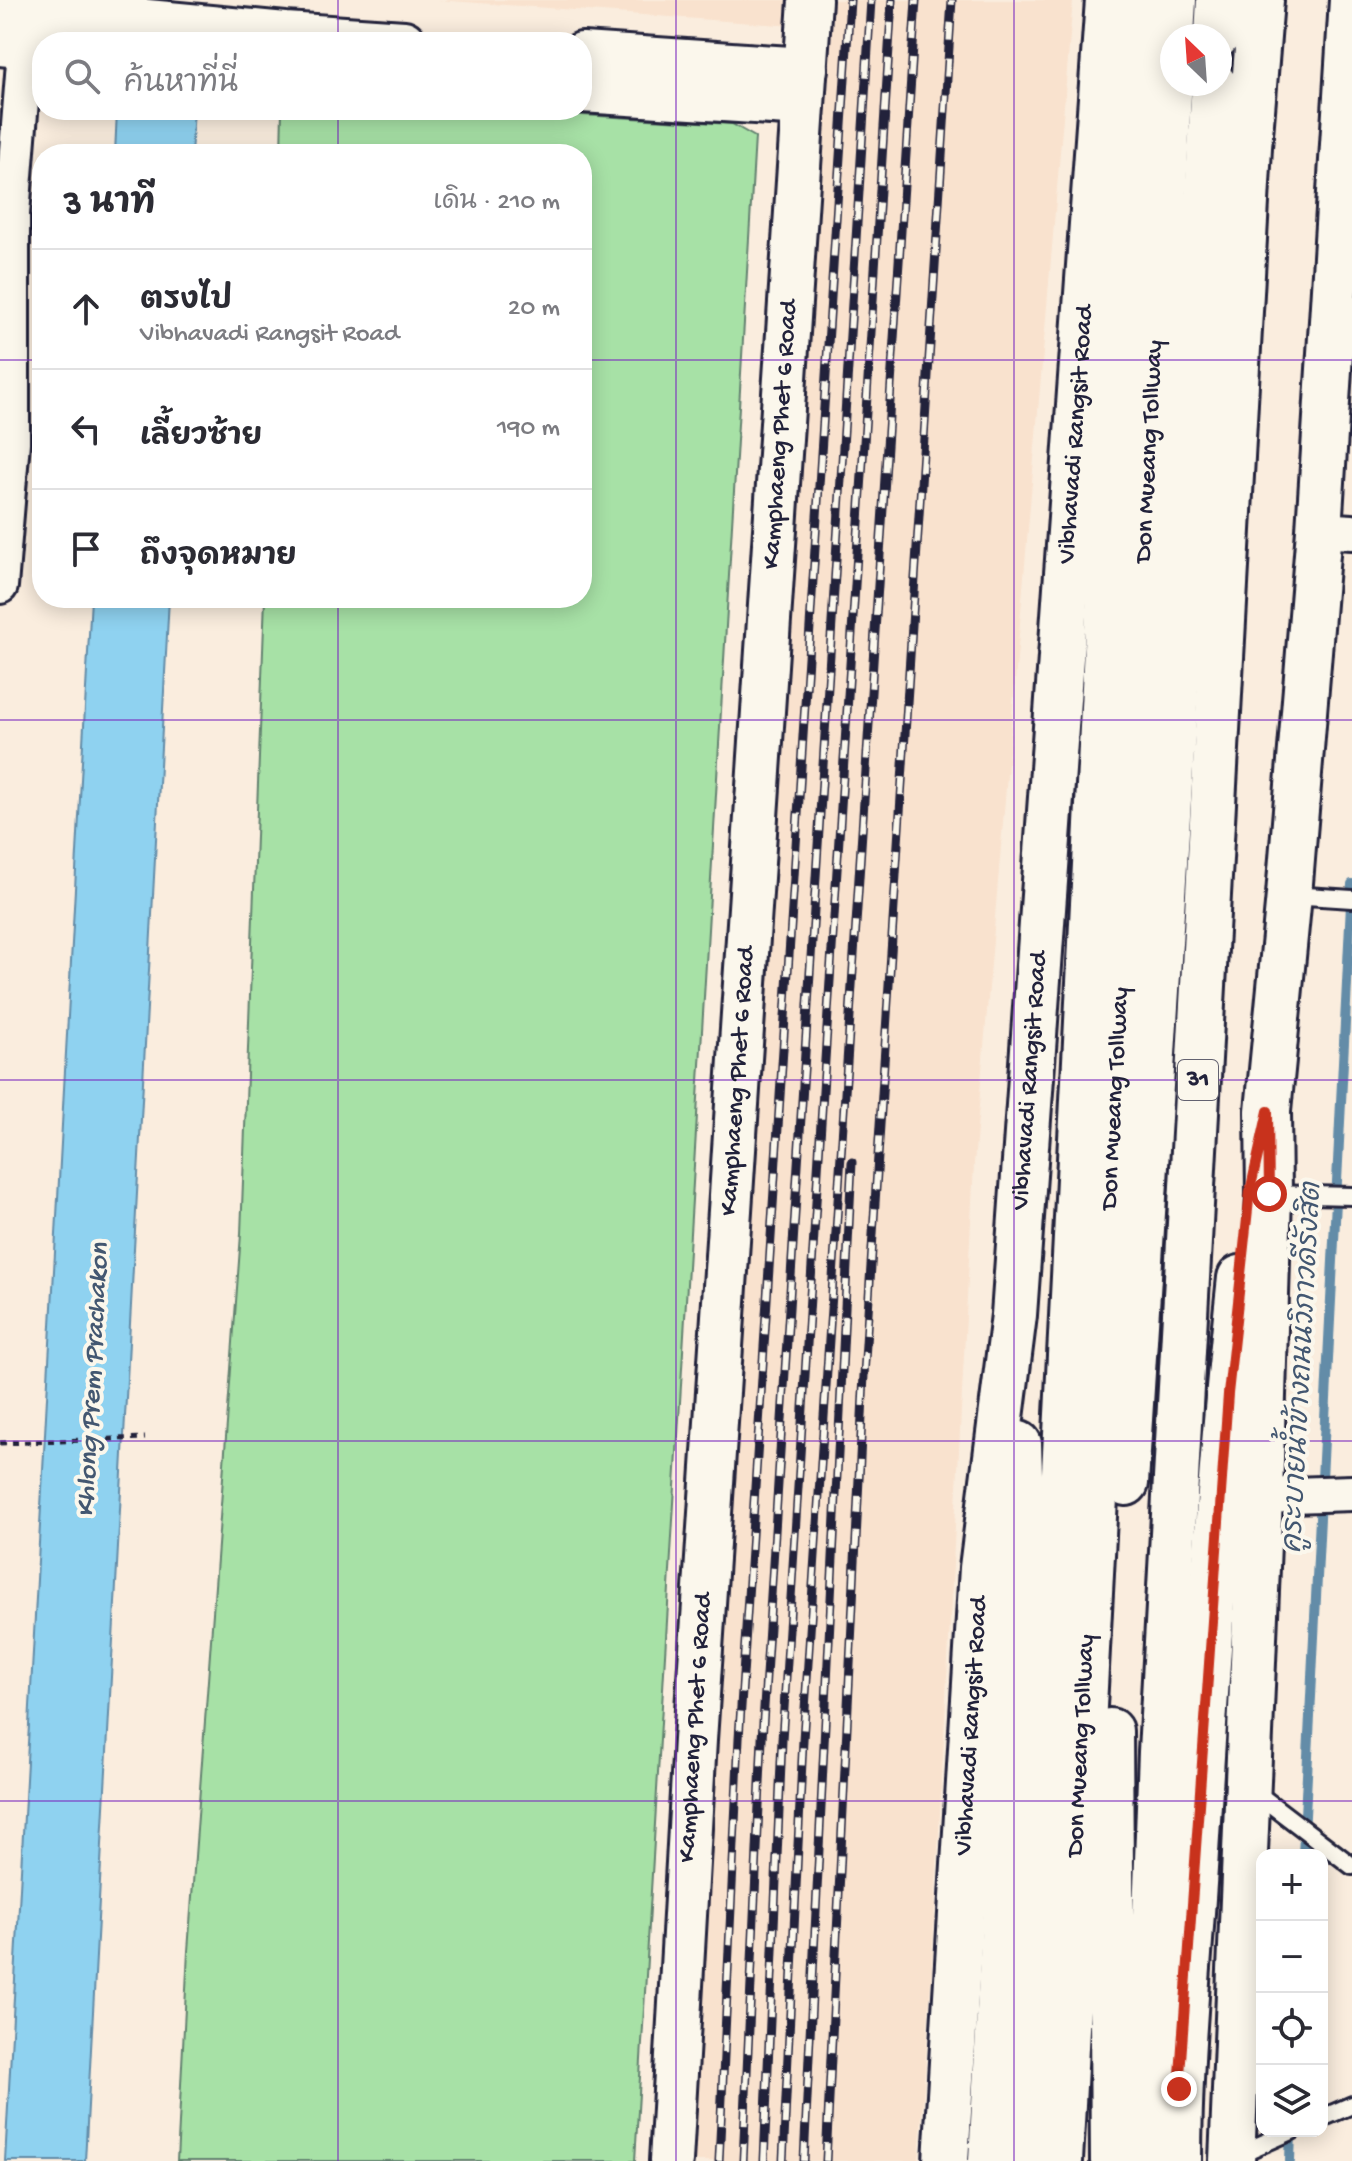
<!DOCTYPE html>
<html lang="th">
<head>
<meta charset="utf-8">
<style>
	body { margin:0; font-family:"Gochi Hand","Playpen Sans Thai",sans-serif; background:#f2f2f3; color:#2b2b33 }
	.controls { position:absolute; right:24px; bottom:24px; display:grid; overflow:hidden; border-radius:16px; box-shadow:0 4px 20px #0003 }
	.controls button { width:72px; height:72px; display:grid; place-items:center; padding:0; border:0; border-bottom:2px solid #e1e1e2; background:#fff; color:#2b2b33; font:40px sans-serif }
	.compass { position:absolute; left:1160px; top:24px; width:72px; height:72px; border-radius:50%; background:#fff; box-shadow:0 4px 20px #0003; rotate:335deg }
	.stop { position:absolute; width:24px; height:24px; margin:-18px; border:6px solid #c8321e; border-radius:50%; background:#fff }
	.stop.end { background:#c8321e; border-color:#fff; box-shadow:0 2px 8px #0008 }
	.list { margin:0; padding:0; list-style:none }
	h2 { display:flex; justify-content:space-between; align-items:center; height:104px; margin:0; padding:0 32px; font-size:34px }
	h2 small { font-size:26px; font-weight:400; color:#7c7c81 }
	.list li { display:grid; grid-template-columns:52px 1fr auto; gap:24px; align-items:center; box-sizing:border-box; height:120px; padding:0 32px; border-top:2px solid #e1e1e2 }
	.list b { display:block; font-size:30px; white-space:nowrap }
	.list p { margin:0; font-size:26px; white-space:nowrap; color:#7c7c81 }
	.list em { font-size:26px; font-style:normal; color:#7c7c81 }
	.icon { flex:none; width:44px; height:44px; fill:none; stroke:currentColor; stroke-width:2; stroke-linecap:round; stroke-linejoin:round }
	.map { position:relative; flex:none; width:1352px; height:2161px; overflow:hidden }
	.search { position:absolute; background:#fff; box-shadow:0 4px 20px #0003; left:32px; top:32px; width:560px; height:88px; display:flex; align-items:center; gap:20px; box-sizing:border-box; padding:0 28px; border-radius:32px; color:#7c7c81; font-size:30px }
	.panel { position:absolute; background:#fff; box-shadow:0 4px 20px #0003; left:32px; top:144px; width:560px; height:464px; border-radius:32px }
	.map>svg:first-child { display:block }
	.built { fill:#f9e2ce }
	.green { fill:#a7e1a6; stroke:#648270; stroke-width:2 }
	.water { fill:#8fd2f0; stroke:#638ca8; stroke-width:2 }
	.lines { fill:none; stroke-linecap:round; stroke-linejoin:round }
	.stream { stroke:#638ca8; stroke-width:10 }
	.service-casing { stroke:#22223b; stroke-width:22 }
	.minor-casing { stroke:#22223b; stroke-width:40 }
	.tertiary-casing { stroke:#22223b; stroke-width:48 }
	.secondary-casing { stroke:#22223b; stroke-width:50 }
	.trunk-casing { stroke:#22223b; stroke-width:50 }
	.motorway-casing { stroke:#22223b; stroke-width:50 }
	.path { stroke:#22223b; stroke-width:5; stroke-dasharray:6 6; stroke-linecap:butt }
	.service { stroke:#fbf7ec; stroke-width:16 }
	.minor { stroke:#fbf7ec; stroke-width:34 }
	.tertiary { stroke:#fbf7ec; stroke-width:42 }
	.secondary { stroke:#fbf7ec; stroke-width:44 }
	.trunk { stroke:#fbf7ec; stroke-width:44 }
	.motorway { stroke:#fbf7ec; stroke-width:44 }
	.rail-casing { stroke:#22223b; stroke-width:9 }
	.rail { stroke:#fbf7ec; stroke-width:6; stroke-dasharray:18; stroke-linecap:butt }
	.route { stroke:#c8321e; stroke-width:10 }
	.grid { fill:none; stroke:#7b2cbf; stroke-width:2; stroke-opacity:0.55 }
	.labels { text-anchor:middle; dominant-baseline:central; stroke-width:8; stroke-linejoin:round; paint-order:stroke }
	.shield { fill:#fbf7ec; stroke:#636270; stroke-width:2 }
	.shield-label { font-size:24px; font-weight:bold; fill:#22223b }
	.street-label { font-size:26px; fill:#22223b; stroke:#fbf7ec }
	.water-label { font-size:28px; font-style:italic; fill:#435771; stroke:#fbf7ec }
</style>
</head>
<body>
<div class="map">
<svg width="1352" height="2161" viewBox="0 0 1352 2161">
	<rect width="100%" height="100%" fill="#faedde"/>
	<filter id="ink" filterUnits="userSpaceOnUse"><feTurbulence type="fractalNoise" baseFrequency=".0125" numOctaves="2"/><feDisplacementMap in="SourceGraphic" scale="16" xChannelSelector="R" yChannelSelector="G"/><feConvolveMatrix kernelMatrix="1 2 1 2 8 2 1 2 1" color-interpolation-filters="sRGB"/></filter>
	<g filter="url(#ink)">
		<path class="built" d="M438,0H1073L974,1164L932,1965L919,2161H692L794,26Z"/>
		<path class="green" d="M282,110H498L732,124L755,137L635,2161H177L188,1951L241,1234L265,598H582V154H281Z"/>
		<path class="water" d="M117,110H194L191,154H115Z
			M91,598H169L85,2161H5Z"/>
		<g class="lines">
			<path class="stream" d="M1303,1855L1352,884
				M1290,2161L1291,2131"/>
			<defs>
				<path id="service" d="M1291,895L1352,899
					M1270,1194L1352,1196
					M1251,1789L1352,1866
					M1322,2118L1352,2105
					M1237,2155L1292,2131"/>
				<path id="minor" d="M1319,530L1352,532
					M0,586L12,442V214L27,24
					M1260,1496L1352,1493"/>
				<g id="tertiary">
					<path d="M0,7L285,34L404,42"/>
					<path d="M0,44L42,48"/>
					<path d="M582,54L806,69"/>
					<path d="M582,91L803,105"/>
					<path id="s1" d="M671,2161L695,1740L810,0"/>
				</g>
				<g id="secondary">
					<path id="s2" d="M946,2161L982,1568L1014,1315L1108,0"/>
					<path d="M991,2161L1023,1567L1019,1444"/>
					<path d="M1179,2161C1179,2058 1190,1955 1196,1852C1208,1661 1219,1469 1240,1278"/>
					<path d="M1232,2161L1260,1496L1269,1194L1268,1111L1289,895L1319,530L1352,0"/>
				</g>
				<path id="trunk" d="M1029,2161L1139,0
					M1146,2161L1161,1752L1249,147L1261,0"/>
				<g id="motorway">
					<path d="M1172,36L1174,0"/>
					<path d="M1217,36L1219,0"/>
					<path d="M1126,1483L1214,84"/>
					<path d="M1110,1731L1113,2161"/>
					<path id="s3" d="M1060,2161L1172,38"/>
				</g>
			</defs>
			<use href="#service" class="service-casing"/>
			<use href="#minor" class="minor-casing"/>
			<use href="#tertiary" class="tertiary-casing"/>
			<use href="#secondary" class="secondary-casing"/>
			<use href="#trunk" class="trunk-casing"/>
			<use href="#motorway" class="motorway-casing"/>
			<path class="path" d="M0,1443L145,1438"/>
			<use href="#service" class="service"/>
			<use href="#minor" class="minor"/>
			<use href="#tertiary" class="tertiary"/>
			<use href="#secondary" class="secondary"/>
			<use href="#trunk" class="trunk"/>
			<use href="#motorway" class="motorway"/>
			<defs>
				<path id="rail" d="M719,2161L739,1738L850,0
					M743,2161L762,1739L871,0
					M764,2161L782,1740L892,0
					M783,2161L803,1740L916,0
					M804,2161L852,1162
					M826,2161L864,1375L952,0"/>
			</defs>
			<use href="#rail" class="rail-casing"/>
			<use href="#rail" class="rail"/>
		</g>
	</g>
	<g class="lines" filter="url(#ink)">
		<path class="route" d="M1179,2089L1228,1394L1250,1191L1268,1111L1269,1194"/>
	</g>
	<path class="grid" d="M338,0V42M676,0V2161M1014,0V2161M338,110V154M0,360H42M582,360H1352M338,598V2161M0,720H1352M0,1080H1352M0,1441H1352M0,1801H1352"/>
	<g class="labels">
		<rect class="shield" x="1178" y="1060" width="40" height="40" rx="6"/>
		<g class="shield-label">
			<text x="1198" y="1080">31</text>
		</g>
		<g class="street-label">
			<text stroke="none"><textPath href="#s1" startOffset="1730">Kamphaeng Phet 6 Road</textPath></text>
			<text stroke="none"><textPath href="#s2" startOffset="1732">Vibhavadi Rangsit Road</textPath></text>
			<text stroke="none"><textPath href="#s3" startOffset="1712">Don Mueang Tollway</textPath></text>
			<text stroke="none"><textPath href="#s1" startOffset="1082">Kamphaeng Phet 6 Road</textPath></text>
			<text stroke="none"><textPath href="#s2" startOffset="1084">Vibhavadi Rangsit Road</textPath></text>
			<text stroke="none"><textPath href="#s3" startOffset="1064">Don Mueang Tollway</textPath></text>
			<text stroke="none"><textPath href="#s2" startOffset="436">Vibhavadi Rangsit Road</textPath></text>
			<text stroke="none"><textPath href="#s1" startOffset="434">Kamphaeng Phet 6 Road</textPath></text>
			<text stroke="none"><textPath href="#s3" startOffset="416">Don Mueang Tollway</textPath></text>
		</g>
		<g class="water-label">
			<text transform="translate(1304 1368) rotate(-87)">คูระบายน้ำข้างถนนวิภาวดีรังสิต</text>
			<text transform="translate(94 1380) rotate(-87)">Khlong Prem Prachakon</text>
		</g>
	</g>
</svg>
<div class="controls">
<button>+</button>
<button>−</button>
<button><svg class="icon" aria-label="locate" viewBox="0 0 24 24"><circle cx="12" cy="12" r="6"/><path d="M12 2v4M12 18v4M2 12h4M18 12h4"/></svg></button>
<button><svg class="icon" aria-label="layers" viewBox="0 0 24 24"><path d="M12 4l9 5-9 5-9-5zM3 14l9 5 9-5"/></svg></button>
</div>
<svg class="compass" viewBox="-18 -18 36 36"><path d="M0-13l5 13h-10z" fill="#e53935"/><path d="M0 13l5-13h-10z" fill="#7c7c81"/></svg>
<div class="stop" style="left:1269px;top:1194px"></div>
<div class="stop end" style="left:1179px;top:2089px"></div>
<div class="search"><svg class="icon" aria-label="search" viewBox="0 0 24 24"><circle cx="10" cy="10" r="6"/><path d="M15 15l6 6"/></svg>ค้นหาที่นี่</div>
<section class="panel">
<h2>3 นาที<small>เดิน · 210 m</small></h2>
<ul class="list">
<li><svg class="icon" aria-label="ahead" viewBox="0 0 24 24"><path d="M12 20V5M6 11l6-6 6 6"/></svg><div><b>ตรงไป</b><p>Vibhavadi Rangsit Road</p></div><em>20 m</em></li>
<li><svg class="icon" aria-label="left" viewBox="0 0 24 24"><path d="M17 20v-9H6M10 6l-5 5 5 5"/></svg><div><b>เลี้ยวซ้าย</b></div><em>190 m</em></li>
<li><svg class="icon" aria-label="arrive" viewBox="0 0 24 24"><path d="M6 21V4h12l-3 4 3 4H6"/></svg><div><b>ถึงจุดหมาย</b></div></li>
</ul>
</section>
</div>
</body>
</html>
